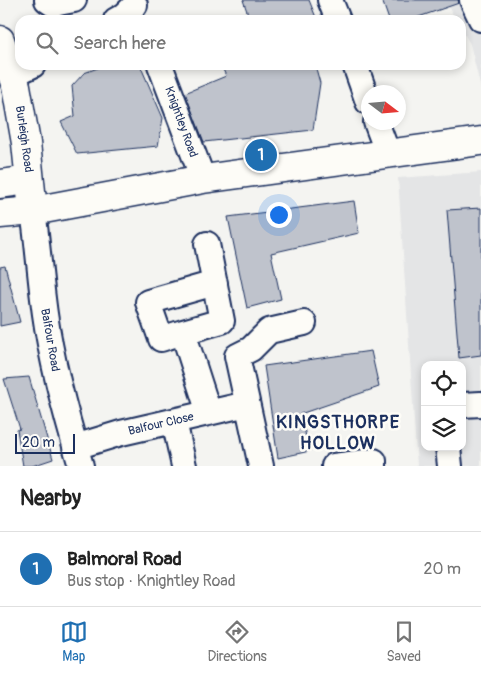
<!DOCTYPE html>
<html lang="en">
<head>
<meta charset="utf-8">
<style>
	body { margin:0; font-family:Pangolin,sans-serif; background:#f6f6f6; color:#222 }
	.controls { position:absolute; right:15px; bottom:15px; display:grid; overflow:hidden; border-radius:10px; box-shadow:0 2px 8px #0003 }
	.controls button { width:45px; height:45px; display:grid; place-items:center; padding:0; border:0; border-bottom:1px solid #e0e0e0; background:#fff; color:#222; font:25px sans-serif }
	.compass { position:absolute; left:361px; top:85px; width:45px; height:45px; border-radius:50%; background:#fff; box-shadow:0 2px 8px #0003; rotate:106deg }
	.scale { position:absolute; left:15px; bottom:12px; width:60px; box-sizing:border-box; padding-left:5px; border:2px solid #1b2f5e; border-top:0; font-size:14px; line-height:18px; white-space:nowrap; color:#1b2f5e; -webkit-text-stroke:4px #fdfcf7; paint-order:stroke }
	.you { position:absolute; left:278px; top:214px; width:18px; height:18px; margin:-12px; border:4px solid #fff; border-radius:50%; background:#1a73e8; box-shadow:0 0 0 8px #1a73e833 }
	.badge { display:grid; place-items:center; width:32px; height:32px; border-radius:50%; background:#1f6fb2; color:#fff; font-size:16px; font-weight:700 }
	.pin { position:absolute; translate:-50% -50%; border:2px solid #fff; box-shadow:0 1px 5px #0006 }
	.list { margin:0; padding:0; list-style:none }
	h2 { display:flex; justify-content:space-between; align-items:center; height:65px; margin:0; padding:0 20px; font-size:21px }
	h2 small { font-size:16px; font-weight:400; color:#767676 }
	.list li { display:grid; grid-template-columns:32px 1fr auto; gap:15px; align-items:center; box-sizing:border-box; height:75px; padding:0 20px; border-top:1px solid #e0e0e0 }
	.list b { display:block; font-size:19px; white-space:nowrap }
	.list p { margin:0; font-size:16px; white-space:nowrap; color:#767676 }
	.list em { font-size:16px; font-style:normal; color:#767676 }
	.icon { flex:none; width:28px; height:28px; fill:none; stroke:currentColor; stroke-width:2; stroke-linecap:round; stroke-linejoin:round }
	.map { position:relative; flex:none; width:481px; height:466px; overflow:hidden }
	.search { position:absolute; background:#fff; box-shadow:0 2px 8px #0003; left:15px; right:15px; top:15px; height:55px; display:flex; align-items:center; gap:12px; box-sizing:border-box; padding:0 18px; border-radius:15px; color:#767676; font-size:19px }
	.sheet { height:140px; background:#fff }
	nav { display:flex; justify-content:space-around; align-items:center; box-sizing:border-box; height:70px; border-top:1px solid #e0e0e0; background:#fff; font-size:14px; color:#767676 }
	nav a { display:grid; justify-items:center; gap:2px }
	nav .on { color:#1f6fb2 }
	.map>svg:first-child { display:block }
	.built { fill:#e4e5e6; fill-rule:evenodd }
	.building { fill:#bfc3cc; stroke:#1b2f5e }
	.lines { fill:none; stroke-linecap:round; stroke-linejoin:round }
	.minor-casing { stroke:#1b2f5e; stroke-width:28 }
	.major-casing { stroke:#1b2f5e; stroke-width:31 }
	.highway-casing { stroke:#1b2f5e; stroke-width:31 }
	.minor { stroke:#fdfcf7; stroke-width:24 }
	.major { stroke:#fdfcf7; stroke-width:28 }
	.highway { stroke:#fdfcf7; stroke-width:28 }
	.labels { text-anchor:middle; dominant-baseline:central; stroke-width:5; stroke-linejoin:round; paint-order:stroke }
	.street-label { font-size:12px; fill:#1b2f5e; stroke:#fdfcf7 }
	.district-label { font-size:18px; font-weight:bold; letter-spacing:1px; fill:#1b2f5e; stroke:#fdfcf7 }
</style>
</head>
<body>
<div class="map">
<svg width="481" height="466" viewBox="0 0 481 466">
	<rect width="100%" height="100%" fill="#f4f4f1"/>
	<filter id="ink" filterUnits="userSpaceOnUse"><feTurbulence type="fractalNoise" baseFrequency=".02" numOctaves="2"/><feDisplacementMap in="SourceGraphic" scale="10" xChannelSelector="R" yChannelSelector="G"/><feConvolveMatrix kernelMatrix="1 2 1 2 8 2 1 2 1" color-interpolation-filters="sRGB"/></filter>
	<g filter="url(#ink)">
		<path class="built" d="M445,0H481V89L470,44L461,28V20H456Z
			M481,172V466H417L398,178ZM425,365H462V447H425Z"/>
		<path class="building" d="M243,0H309L317,20H250Z
			M382,0H458L459,3L410,20H389Z
			M106,65H140L163,118L158,146L77,154L61,122L75,116L72,86L84,73Z
			M221,65H315L320,83L313,130L204,142L185,93L226,76Z
			M354,201L359,233L271,253L281,299L247,308L228,217Z
			M481,208V355L459,358L447,210Z
			M5,266L20,322L0,326V267Z
			M371,351L379,387L300,414L310,451L278,458L264,366Z
			M29,377L53,459L32,466H23L17,430L20,429L4,379Z"/>
		<g class="lines">
			<defs>
				<path id="minor" d="M47,0L53,4L74,0
					M330,0L338,20
					M472,0L481,19
					M116,20L125,15L135,5
					M160,65L203,179
					M355,65L368,102
					M12,75L33,65
					M376,122L388,154
					M33,211C38,245 40,279 45,314C52,365 66,416 81,466
					M207,244L222,321L183,332L209,413
					M183,332L161,339L148,302L215,283
					M462,405L481,404
					M174,421L184,466
					M75,447L121,433L247,404
					M448,447L450,466
					M261,466L237,356L251,349L269,331L304,323
					M334,466L374,461V466"/>
				<path id="major" d="M0,40L16,86L26,143L33,211"/>
				<path id="highway" d="M0,184L29,180
					M0,214L33,211L203,179L481,141"/>
			</defs>
			<use href="#minor" class="minor-casing"/>
			<use href="#major" class="major-casing"/>
			<use href="#highway" class="highway-casing"/>
			<use href="#minor" class="minor"/>
			<use href="#major" class="major"/>
			<use href="#highway" class="highway"/>
		</g>
	</g>
	<g class="labels">
		<g class="street-label">
			<text transform="translate(181 122) rotate(70)">Knightley Road</text>
			<text transform="translate(24 139) rotate(82)">Burleigh Road</text>
			<text transform="translate(50 340) rotate(80)">Balfour Road</text>
			<text transform="translate(161 424) rotate(-13)">Balfour Close</text>
		</g>
		<g class="district-label">
			<text x="338" y="422">KINGSTHORPE<tspan x="338" dy="21">HOLLOW</tspan></text>
		</g>
	</g>
</svg>
<div class="controls">
<button><svg class="icon" aria-label="locate" viewBox="0 0 24 24"><circle cx="12" cy="12" r="6"/><path d="M12 2v4M12 18v4M2 12h4M18 12h4"/></svg></button>
<button><svg class="icon" aria-label="layers" viewBox="0 0 24 24"><path d="M12 4l9 5-9 5-9-5zM3 14l9 5 9-5"/></svg></button>
</div>
<svg class="compass" viewBox="-18 -18 36 36"><path d="M0-13l5 13h-10z" fill="#e53935"/><path d="M0 13l5-13h-10z" fill="#767676"/></svg>
<div class="scale">20 m</div>
<div class="you"></div>
<div class="pin badge" style="left:261px;top:155px">1</div>
<div class="search"><svg class="icon" aria-label="search" viewBox="0 0 24 24"><circle cx="10" cy="10" r="6"/><path d="M15 15l6 6"/></svg>Search here</div>
</div>
<section class="sheet">
<h2>Nearby<small></small></h2>
<ul class="list">
<li><span class="badge">1</span><div><b>Balmoral Road</b><p>Bus stop · Knightley Road</p></div><em>20 m</em></li>
</ul>
</section>
<nav>
<a class="on"><svg class="icon" aria-label="map" viewBox="0 0 24 24"><path d="M3 6l6-2 6 2 6-2v14l-6 2-6-2-6 2zM9 4v14M15 6v14"/></svg>Map</a>
<a><svg class="icon" aria-label="directions" viewBox="0 0 24 24"><path d="M12 3l9 9-9 9-9-9zM9 14v-3h6M13 9l2 2-2 2"/></svg>Directions</a>
<a><svg class="icon" aria-label="saved" viewBox="0 0 24 24"><path d="M7 4h10v16l-5-4-5 4z"/></svg>Saved</a>
</nav>
</body>
</html>
